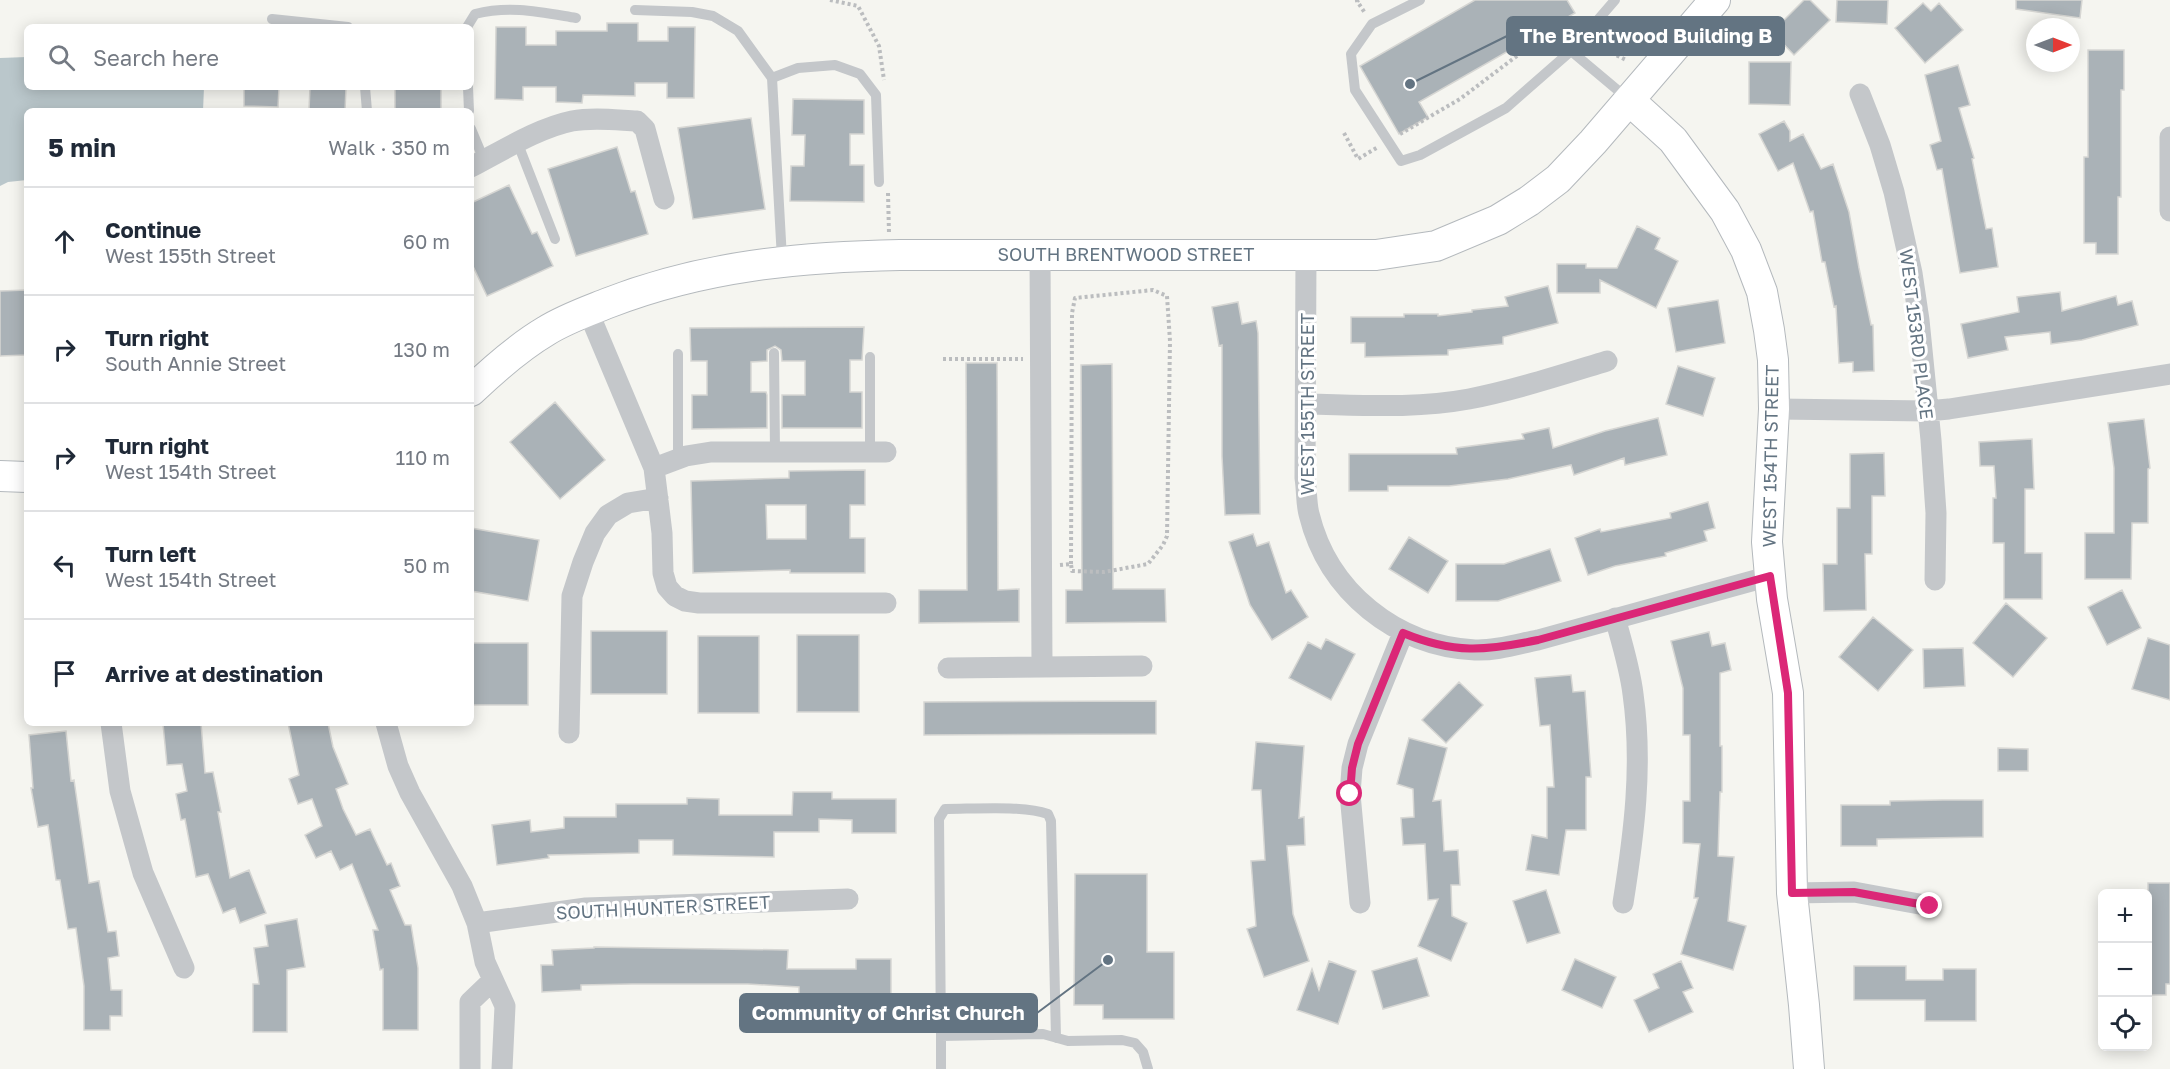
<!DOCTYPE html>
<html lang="en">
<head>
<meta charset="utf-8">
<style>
	body { margin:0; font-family:"Golos Text",sans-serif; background:#f2f2f3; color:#1f2937 }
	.controls { position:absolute; right:18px; bottom:18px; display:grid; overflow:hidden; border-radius:9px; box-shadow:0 3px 15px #0003 }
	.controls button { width:54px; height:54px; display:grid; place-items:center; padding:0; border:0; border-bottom:2px solid #e0e1e3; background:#fff; color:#1f2937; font:30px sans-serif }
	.compass { position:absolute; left:2026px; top:18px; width:54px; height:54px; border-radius:50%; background:#fff; box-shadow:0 3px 15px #0003; rotate:90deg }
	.stop { position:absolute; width:18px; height:18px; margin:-14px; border:4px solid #db2777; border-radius:50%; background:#fff }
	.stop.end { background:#db2777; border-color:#fff; box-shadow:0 2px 6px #0008 }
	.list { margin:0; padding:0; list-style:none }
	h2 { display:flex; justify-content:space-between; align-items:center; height:78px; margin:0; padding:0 24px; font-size:26px }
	h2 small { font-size:20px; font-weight:400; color:#747a83 }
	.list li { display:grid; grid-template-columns:39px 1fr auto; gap:18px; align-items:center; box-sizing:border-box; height:108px; padding:0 24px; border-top:2px solid #e0e1e3 }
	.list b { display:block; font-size:22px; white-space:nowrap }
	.list p { margin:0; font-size:20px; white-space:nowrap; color:#747a83 }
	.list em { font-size:20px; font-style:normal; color:#747a83 }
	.icon { flex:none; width:33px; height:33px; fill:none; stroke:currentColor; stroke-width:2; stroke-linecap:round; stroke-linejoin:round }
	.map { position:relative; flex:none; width:2170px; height:1069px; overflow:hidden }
	.search { position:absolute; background:#fff; box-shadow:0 3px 15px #0003; left:24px; top:24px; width:450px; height:66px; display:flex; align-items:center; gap:15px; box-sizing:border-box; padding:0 21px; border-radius:9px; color:#747a83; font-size:22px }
	.panel { position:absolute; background:#fff; box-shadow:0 3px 15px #0003; left:24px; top:108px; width:450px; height:618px; border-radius:9px }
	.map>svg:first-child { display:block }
	.water { fill:#bac7cb }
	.building { fill:#aab2b7; stroke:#d6d6d3; stroke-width:1.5; fill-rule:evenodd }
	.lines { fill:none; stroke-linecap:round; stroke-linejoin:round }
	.secondary-casing { stroke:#b4b9bd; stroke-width:32 }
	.path { stroke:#bbbdbf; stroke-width:4; stroke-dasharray:3 3; stroke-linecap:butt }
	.lane { stroke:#c4c7ca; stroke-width:10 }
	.street { stroke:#c4c7ca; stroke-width:21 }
	.secondary { stroke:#fff; stroke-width:30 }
	.route { stroke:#db2777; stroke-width:8 }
	.labels { text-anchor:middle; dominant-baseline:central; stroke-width:6; stroke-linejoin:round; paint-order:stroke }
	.street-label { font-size:18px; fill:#637482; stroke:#fff }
	.leader { fill:none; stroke:#637482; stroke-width:2 }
	.callout-dot { fill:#637482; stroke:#fff; stroke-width:2 }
	.callout { fill:#637482; stroke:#637482; stroke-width:2 }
	.callout-label { font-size:20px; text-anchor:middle; font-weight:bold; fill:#fff }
</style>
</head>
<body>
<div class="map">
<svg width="2170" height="1069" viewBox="0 0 2170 1069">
	<rect width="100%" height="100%" fill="#f5f5f0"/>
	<path class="water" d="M27,57V87H204L203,111H27V180L8,182L0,186V58Z"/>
	<path class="building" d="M1475,0H1567L1575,13L1419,102L1428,117L1399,134L1360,66Z
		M1804,0H1810L1830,20L1794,55L1772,32Z
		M1837,0H1888L1887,24L1836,22Z
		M2016,0H2082L2080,18L2016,9Z
		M1923,3L1931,11L1939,3L1963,30L1925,63L1895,28Z
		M607,23H638V41H668V27H695L694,98H667V83H635V96L583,95L582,103L556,102V87H523V100L495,99L496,27H526V45H556V31H607Z
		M2088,50H2124V90H2121V197H2118V254H2096V243H2084V157H2088Z
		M1749,62H1791L1790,105L1749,104Z
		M1958,65L1970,105L1959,108L1974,158L1972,159L1986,229L1992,228L1998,267L1960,273L1942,169L1937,170L1930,145L1941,141L1925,75Z
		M244,87H279L278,107L244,106Z
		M310,87H346L345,111L309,110Z
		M395,87H441V111H395Z
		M793,99L864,100V134H850V165H864V202L790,201L791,166H804L805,135H792Z
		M751,118L765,209L693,219L678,128Z
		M1784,121L1790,131V141L1803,134L1821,169L1833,164L1849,212L1859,268L1871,325H1873L1874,371L1853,372V362L1839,363L1836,306L1834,307L1825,262H1822L1813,211L1810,212L1793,163L1778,171L1759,134Z
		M617,147L631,192L635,191L648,234L576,256L548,169Z
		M509,185L532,234L537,232L553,266L487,296L471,262V203Z
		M1637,226L1660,238L1655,249L1678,261L1656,308L1600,280V293H1557V264H1586V268H1617Z
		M1548,286L1558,323L1503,337V344L1448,350V355L1365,357V343H1351V317H1404V314H1438V316L1472,312V310L1508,306L1505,297Z
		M27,290V355L0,356V291Z
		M2060,292L2062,311L2116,296L2118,305L2132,301L2138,325L2082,340L2051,344L2050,332L2005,337L2008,350L1968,358L1961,324L2019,312L2017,297Z
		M1718,300L1725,343L1676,352L1668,308Z
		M1238,302L1242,324L1256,321L1258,333L1260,514L1225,515L1222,456V345L1219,346L1212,307Z
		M864,327L862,360H850V392H862V428H782V395H805V361H782L781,350L775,346L767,350V361L751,362V392H766L767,395V428L692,429V395H707V361H691L690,328Z
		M966,363H997L998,590L1019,589V622L919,623V590H967Z
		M1112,364L1113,589H1165L1166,622L1066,623V590H1082L1081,365Z
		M1678,366L1715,378L1703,416L1666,404Z
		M555,402L605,460L560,499L510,442Z
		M1658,418L1667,455L1625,465L1624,458L1574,475L1571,465L1508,479L1449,486H1388V491H1349V454H1457L1456,448L1524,439L1522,434L1549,428L1553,448L1605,431Z
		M2144,419L2150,468L2148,469V523H2132L2131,579H2085V533H2114V468L2108,423Z
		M2032,439L2034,489H2025V553H2042V599H2004V543H1993V498H1996L1994,466H1980L1979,442Z
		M1884,453L1885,496H1872V554H1865L1866,610L1824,611L1823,564H1837V508H1850V454Z
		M865,470V505H850V538H865V573H790V570L693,573L691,481L789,478V471ZM766,505H806V539H767Z
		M1708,502L1715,528L1704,531L1707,541L1665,553L1666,556L1615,566L1588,575L1575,538L1600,529L1601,532L1671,518L1670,513Z
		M471,528L539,540L528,601L471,591Z
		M1253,534L1257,546L1269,542L1286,593L1291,590L1308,617L1272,640L1250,605L1229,542Z
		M1409,537L1448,561L1428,593L1389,569Z
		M1550,549L1561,581L1498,601H1456V564H1504Z
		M2122,590L2141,628L2107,645L2088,607Z
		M2006,603L2047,638L2013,677L1973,643Z
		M1873,617L1913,650L1878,691L1839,657Z
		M591,631H667V694H591Z
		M1709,632L1712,646L1725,643L1731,670L1720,673V746H1722V792H1720L1718,856L1734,857L1728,921L1746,926L1733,970L1681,954L1698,898H1694L1700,844L1683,843V801H1690V735H1683V688L1671,641Z
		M797,635H859V712H797Z
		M698,636H759V713H698Z
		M2148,638L2170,645V700L2132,689Z
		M1326,639L1355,654L1331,700L1289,678L1308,642L1321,649Z
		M471,643H528V705H471Z
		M1963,648L1965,686L1924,688L1923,649Z
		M1571,675L1573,692L1585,691L1591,777H1586V830H1566L1559,875L1526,870L1532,835L1547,838V787H1554L1550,725L1540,726L1535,678Z
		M1459,682L1483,705L1446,743L1422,720Z
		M1156,701V734L924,735V702Z
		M177,723H201L205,773L213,772L221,812H218L230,878L249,870L266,913L240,923L235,908L223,913L208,874L196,877L185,819L181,820L176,794L187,791L182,764L167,765L163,724Z
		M288,723H328L333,747L348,784L336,789L343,809L356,835L370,829L387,865L391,863L400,886L390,890L405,925H411L418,968V1030H383V969L380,970L373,930H378L352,864L340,870L331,851L316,858L305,835L322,826L312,799L298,804L289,779L299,775Z
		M66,731L71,781L74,780L89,883L99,881L108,932L116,931L119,956L108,958L111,990H122V1016H110V1030H84V986L76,928L68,929L60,880H56L48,825L38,827L31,788H33L29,735Z
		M1409,738L1447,748L1433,801L1441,800L1444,851L1458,850L1460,885H1451L1452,916L1467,923L1451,961L1418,946L1438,899L1428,900L1425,844L1403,845L1401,818L1414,817L1413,789L1397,784Z
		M1256,742L1304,746L1299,818L1304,817L1305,845L1287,846L1293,914L1309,961L1264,977L1247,929L1256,926L1251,861L1265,860L1261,790H1252Z
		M1998,748L2028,749V771H1998Z
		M793,792H832V799H896V833H852V820L819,819V832H774V857L673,855V840H639V853L548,855L549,858L497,865L492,825L530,820L531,832L564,828V817H616V804H687V798L719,799V815H792Z
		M1943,800H1983V837L1877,839V846H1841V805H1890V801Z
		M1075,874H1147V952H1174V1019H1103V1005H1074Z
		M2148,883H2170V984H2166V995H2148Z
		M1546,890L1560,933L1527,943L1513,901Z
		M297,919L305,967L287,970V1032H253V984H259L254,948L268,946L265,925Z
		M594,947L788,950L787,969H856V959H891V995H841V1005H799V987L748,984H632L581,985V990L542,992L541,965H553L552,950L594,948Z
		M1417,958L1429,996L1383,1009L1372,971Z
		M1575,959L1616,977L1602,1008L1562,990Z
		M1329,961L1356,971L1338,1024L1297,1010L1312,969L1319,990Z
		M1681,961L1693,988L1683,992L1693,1012L1649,1032L1634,1000L1659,988L1653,974Z
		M1854,966H1906V980H1943V969H1976V1021H1925V1000H1854Z"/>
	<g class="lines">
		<defs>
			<path id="secondary" d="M1629,100L1673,140L1725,211L1746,250L1762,292L1769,330L1773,360L1774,409L1767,542L1772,599L1788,693L1792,893L1804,1005L1809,1069
				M471,391C494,369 519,347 546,331C565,319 588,311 608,303C703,266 799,257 900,255H1376L1436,246L1498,220L1529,201L1558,179L1593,142L1715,0
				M0,476L27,477"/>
		</defs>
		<use href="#secondary" class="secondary-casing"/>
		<path class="path" d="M830,0L858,6L879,46L884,80
			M1359,0L1357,1L1365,13
			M1597,42L1608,51L1626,60
			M1344,133L1358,159L1378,147
			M1400,134L1460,99L1534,43L1543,53L1576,21
			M888,193L889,233
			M943,359H1023
			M1060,565L1071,564L1072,571L1104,572L1148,564L1163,545L1167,536L1170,341L1167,296L1153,290L1075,298L1072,313L1071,564"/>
		<path class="lane" d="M1420,0L1372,24L1351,54L1355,90L1401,161L1420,155L1506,108L1571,51L1615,0
			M635,10L692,12L713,16L738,31L772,78
			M272,19L348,27
			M467,27L475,14C510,5 540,12 576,18
			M1571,51L1627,98
			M365,87L367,111
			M468,87L469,111
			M471,129L484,160
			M518,144L555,239
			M782,259L772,78L798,68L835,65L860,74L876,95L879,182
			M774,353L775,452
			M870,357V452
			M678,459V354
			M941,1036L939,819L945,809C974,809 1022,805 1048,814L1051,821L1056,1038
			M941,1069V1036L1043,1034L1068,1041L1122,1040L1135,1043L1143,1052L1148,1069"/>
		<path class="street" d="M1860,94L1880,145L1894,192L1912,273L1919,320L1931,440L1936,513L1935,580
			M2170,137V211
			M471,167C502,151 538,128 572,121C593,117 616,120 637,121L645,129L664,199
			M1306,254L1305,478C1307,490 1306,503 1309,514C1328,592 1396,646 1475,650C1496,651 1518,644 1538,640L1770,576
			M1040,255L1042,667L1142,666
			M588,311L654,468L662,533L663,573L667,587L675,596L685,601L699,603H886
			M1307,404C1361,405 1415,409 1469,399C1515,390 1561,375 1607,361
			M1774,409L1927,411L1949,409L2170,374
			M654,468L686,456L711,452H886
			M1615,618C1622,643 1630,669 1633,694C1643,765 1634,834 1623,903
			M948,668L1042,667
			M111,723L120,791L143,873L184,968
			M386,723L398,766L410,793L462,886L477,923L485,962L505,1006L502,1069
			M569,733L572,596L583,562L595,533L608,515L628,503L658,498
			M1792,893L1854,892L1930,906
			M1360,903L1350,794L1352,768L1358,744L1403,633
			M477,923L586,908L848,899
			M470,1069V1002L493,980"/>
		<use href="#secondary" class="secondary"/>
	</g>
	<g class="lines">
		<path class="route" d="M1350,794L1352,768L1358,744L1403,633C1454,654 1485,651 1538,640L1770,576L1788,693L1792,893L1854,892L1930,906"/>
	</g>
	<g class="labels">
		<g class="street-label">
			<text x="1126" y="254">SOUTH BRENTWOOD STREET</text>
			<text transform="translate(1917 334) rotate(83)">WEST 153RD PLACE</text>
			<text transform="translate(1307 404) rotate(-90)">WEST 155TH STREET</text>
			<text transform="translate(1770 456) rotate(-89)">WEST 154TH STREET</text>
			<text transform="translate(663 907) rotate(-3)">SOUTH HUNTER STREET</text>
		</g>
	</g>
	<path class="leader" d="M1410 84L1507 36M1108 960L1037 1013"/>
	<g class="callout-dot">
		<circle cx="1410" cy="84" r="6"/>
		<circle cx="1108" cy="960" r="6"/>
	</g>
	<g class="callout">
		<rect x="1507" y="17" width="277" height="38" rx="6"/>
		<rect x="740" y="994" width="297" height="38" rx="6"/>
	</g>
	<g class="callout-label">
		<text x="1646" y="43">The Brentwood Building B</text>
		<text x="888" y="1020">Community of Christ Church</text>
	</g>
</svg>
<div class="controls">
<button>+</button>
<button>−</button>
<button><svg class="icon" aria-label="locate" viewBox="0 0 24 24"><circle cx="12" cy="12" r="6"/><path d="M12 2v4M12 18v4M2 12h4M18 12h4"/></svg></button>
</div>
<svg class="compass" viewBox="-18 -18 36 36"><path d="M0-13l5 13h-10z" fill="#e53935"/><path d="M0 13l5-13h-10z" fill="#747a83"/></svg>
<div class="stop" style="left:1350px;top:794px"></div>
<div class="stop end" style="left:1930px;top:906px"></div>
<div class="search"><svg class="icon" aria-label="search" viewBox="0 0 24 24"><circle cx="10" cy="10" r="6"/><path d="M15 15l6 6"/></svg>Search here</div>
<section class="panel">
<h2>5 min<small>Walk · 350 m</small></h2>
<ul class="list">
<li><svg class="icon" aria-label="ahead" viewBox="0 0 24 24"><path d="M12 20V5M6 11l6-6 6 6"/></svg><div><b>Continue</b><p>West 155th Street</p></div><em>60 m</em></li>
<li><svg class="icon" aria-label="right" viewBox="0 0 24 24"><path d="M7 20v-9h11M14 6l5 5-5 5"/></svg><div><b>Turn right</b><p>South Annie Street</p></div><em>130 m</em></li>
<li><svg class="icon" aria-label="right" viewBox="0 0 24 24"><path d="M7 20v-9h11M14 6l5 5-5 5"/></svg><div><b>Turn right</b><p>West 154th Street</p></div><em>110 m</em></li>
<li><svg class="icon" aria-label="left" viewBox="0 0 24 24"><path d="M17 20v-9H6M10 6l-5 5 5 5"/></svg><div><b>Turn left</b><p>West 154th Street</p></div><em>50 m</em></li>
<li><svg class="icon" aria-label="arrive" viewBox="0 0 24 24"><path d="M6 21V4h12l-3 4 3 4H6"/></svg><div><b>Arrive at destination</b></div></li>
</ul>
</section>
</div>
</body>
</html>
